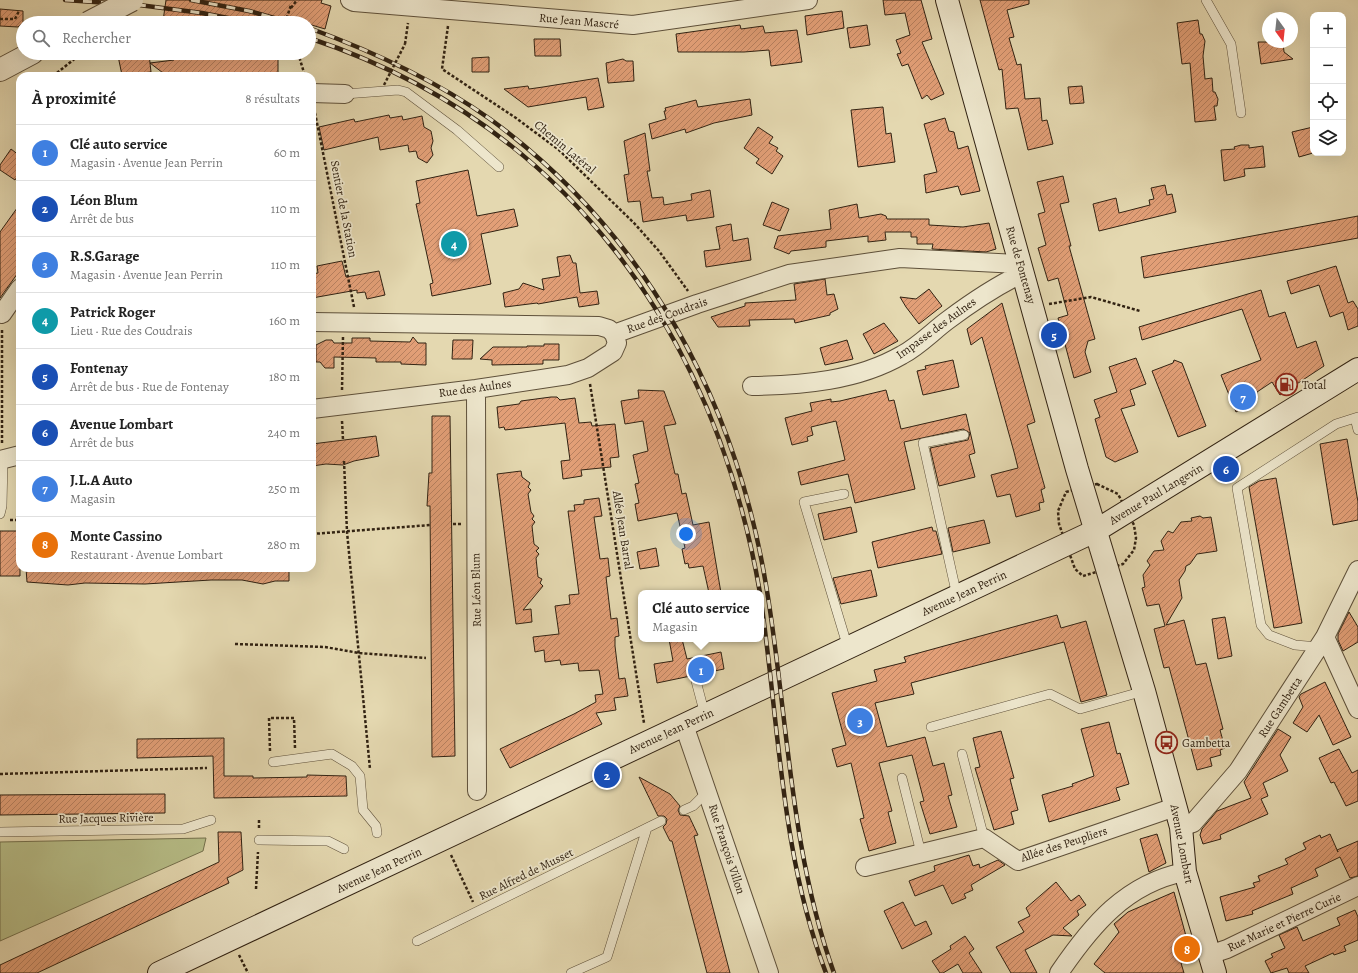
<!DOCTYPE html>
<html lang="fr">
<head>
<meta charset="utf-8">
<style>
	body { margin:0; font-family:Alegreya,serif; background:#f6f6f6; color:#222 }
	.controls { position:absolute; right:12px; top:12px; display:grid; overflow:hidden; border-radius:8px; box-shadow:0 4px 16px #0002 }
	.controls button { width:36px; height:36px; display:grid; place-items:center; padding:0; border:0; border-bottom:1px solid #e0e0e0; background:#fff; color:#222; font:20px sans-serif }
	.compass { position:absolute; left:1262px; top:12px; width:36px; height:36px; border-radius:50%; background:#fff; box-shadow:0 4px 16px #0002; rotate:165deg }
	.you { position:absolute; left:686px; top:534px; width:14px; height:14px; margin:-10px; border:3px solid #fff; border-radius:50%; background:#1a73e8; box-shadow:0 0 0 6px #1a73e833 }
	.badge { display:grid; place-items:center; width:26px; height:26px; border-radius:50%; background:#2563eb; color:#fff; font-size:13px; font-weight:700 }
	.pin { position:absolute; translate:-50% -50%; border:2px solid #fff; box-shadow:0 1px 4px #0006 }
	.popup { position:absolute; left:638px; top:590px; width:126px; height:52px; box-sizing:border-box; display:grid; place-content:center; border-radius:8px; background:#fff; filter:drop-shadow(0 1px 3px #0005); font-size:13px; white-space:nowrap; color:#767676 }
	.popup b { font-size:15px; color:#222 }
	.popup::after { content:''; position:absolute; left:50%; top:100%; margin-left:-8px; border:8px solid transparent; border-top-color:#fff }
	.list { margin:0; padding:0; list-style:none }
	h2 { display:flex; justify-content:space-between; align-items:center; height:52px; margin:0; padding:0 16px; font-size:17px }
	h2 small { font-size:13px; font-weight:400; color:#767676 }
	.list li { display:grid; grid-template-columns:26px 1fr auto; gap:12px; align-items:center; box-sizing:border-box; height:56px; padding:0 16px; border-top:1px solid #e0e0e0 }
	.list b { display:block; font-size:15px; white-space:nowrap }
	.list p { margin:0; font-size:13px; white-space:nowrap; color:#767676 }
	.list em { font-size:13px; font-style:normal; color:#767676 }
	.icon { flex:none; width:22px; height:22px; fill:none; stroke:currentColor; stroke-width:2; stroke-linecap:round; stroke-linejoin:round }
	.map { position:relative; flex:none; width:1358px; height:973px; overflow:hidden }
	.search { position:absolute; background:#fff; box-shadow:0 4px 16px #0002; left:16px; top:16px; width:300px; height:44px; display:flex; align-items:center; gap:10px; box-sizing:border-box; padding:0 14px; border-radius:22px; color:#767676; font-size:15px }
	.panel { position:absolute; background:#fff; box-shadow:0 4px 16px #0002; left:16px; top:72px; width:300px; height:500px; border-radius:12px }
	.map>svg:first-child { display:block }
	.garden { fill:#b7be88; stroke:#74704d }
	.building { fill:url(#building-hatch); stroke:#312212 }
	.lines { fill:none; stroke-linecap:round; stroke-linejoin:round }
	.service-casing { stroke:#5e503a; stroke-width:10 }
	.minor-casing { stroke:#5e503a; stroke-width:20 }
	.tertiary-casing { stroke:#5e503a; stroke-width:24 }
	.secondary-casing { stroke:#312212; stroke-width:24 }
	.path { stroke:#312212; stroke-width:2.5; stroke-dasharray:3 2; stroke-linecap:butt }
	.service { stroke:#ede6cc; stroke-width:9 }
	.minor { stroke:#ede6cc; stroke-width:18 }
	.tertiary { stroke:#ede6cc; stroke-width:22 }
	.secondary { stroke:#ede6cc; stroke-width:22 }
	.rail-casing { stroke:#312212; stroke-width:4.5 }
	.rail { stroke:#ede6cc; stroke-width:3; stroke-dasharray:9; stroke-linecap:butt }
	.tertiary-bridge-casing { stroke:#5e503a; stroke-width:24; stroke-linecap:butt }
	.path-bridge { stroke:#312212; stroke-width:2.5; stroke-dasharray:3 2; stroke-linecap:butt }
	.tertiary-bridge { stroke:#ede6cc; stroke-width:22 }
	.labels { text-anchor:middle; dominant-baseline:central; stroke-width:3.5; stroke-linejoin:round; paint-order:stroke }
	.street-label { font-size:12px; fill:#312212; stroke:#ede6cc }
	.poi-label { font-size:12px; fill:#312212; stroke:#ede6cc; text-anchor:start }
</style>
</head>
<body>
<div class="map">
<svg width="1358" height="973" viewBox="0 0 1358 973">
	<defs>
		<pattern id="building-hatch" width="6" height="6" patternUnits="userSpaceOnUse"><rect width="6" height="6" fill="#e29f77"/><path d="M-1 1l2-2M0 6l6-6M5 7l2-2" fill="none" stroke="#b88160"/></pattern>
	</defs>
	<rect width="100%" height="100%" fill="#e4d8b0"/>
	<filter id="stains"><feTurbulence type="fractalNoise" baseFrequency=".005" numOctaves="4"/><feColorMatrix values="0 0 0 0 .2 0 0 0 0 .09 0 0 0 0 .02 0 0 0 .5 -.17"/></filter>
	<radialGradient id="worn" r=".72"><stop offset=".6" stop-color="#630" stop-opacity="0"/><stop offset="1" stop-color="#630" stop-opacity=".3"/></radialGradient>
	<path class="garden" d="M206,838L203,851L0,941V842Z"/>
	<path class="building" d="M166,0H322L321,3L331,6L325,29L285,17L284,23H176L163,21Z
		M883,0H921L932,39L922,42L944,94L931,100L927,95L922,99L908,64L902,66L897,54L901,53L896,40L910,35L905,13L885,15Z
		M980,0H1029V4L1007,10L1014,37L1009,38L1017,65L1021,64L1025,99L1040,98L1042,121L1047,120L1053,144L1028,150L1018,108L1006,109L1002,69L999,70Z
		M0,9L23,11V23L18,27L0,26Z
		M842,11L844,28L807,35L805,16Z
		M1198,20L1200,34H1202L1205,41L1203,56L1205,79L1212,78L1213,92H1215L1218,99L1217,106H1214L1216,120L1195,122L1190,63L1182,64L1177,23Z
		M740,25L741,29L763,26L765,33L797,30L802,62L771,66L769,50L744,52H678L676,34Z
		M867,25L870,45L850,48L847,28Z
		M534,39H560L561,56H535Z
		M1258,42H1283L1284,52L1293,59L1261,64Z
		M149,53L150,63L174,60L173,55L217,57L218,53H278V76H233L184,73L167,76L150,63L151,72L122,75L118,56Z
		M489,57V72H472V58Z
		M623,59L626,61H633L634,81L608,83L606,63Z
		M598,78L604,107L588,110L586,97L528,107L504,89L528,86L529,89L543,87Z
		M1082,86L1084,103L1070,104L1068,87Z
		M750,99L752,115L714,123L686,133L685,129L652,139L649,124L666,119L664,111H666L665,108L696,100L698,107Z
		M883,107L886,134L891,133L895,162L858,167L851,110Z
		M389,115L390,118L402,116L403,120L422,116L424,127L431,131L433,141L431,148L433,155L427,163L418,158L416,151L409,152L408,145L380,150L378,137L324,150L319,127L354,119L355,122Z
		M945,118L949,131L954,132L958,149L968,146L980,191L961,195L958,186L926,193L924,175L937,172L924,124Z
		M758,127L773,137L769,143L778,148L776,151L783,156L772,174L756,163L759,159L744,148Z
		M1313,127V153L1299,157L1292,132Z
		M645,133L650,171H647L652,198L663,197L664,205L692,200L691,194L710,190L714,217L687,221L686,215L643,222L640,201L628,202L624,175L629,174L624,141Z
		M1241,145H1249V148L1263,146L1265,167L1244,169L1245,176L1224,181L1221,150L1235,149L1234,147Z
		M11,149L20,156V172L15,180L0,170V165Z
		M468,170L477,216L514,209L518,226L481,234L491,284L432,296L430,284L433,283L416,204L420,203L416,181Z
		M1063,176L1069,202L1060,204L1071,246H1069L1095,339L1088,341L1085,352L1091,372L1074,378L1058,318L1068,315L1058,278L1048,281L1038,248L1046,245L1038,214L1045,212L1037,182Z
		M1165,185L1167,195L1172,194L1176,212L1099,231L1093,204L1116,198L1119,213L1150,205L1149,200L1154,199L1151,188Z
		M772,202L789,209L780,231L763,225Z
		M20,204V270L0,298V232Z
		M857,204L859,218L881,214L886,216L887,219H929V225L963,227L989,223L996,249L986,252L932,249L933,244H917V237H911V232H885L886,240L868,242V236L826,241V247L791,251L789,254L774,248L778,236L831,229L829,210Z
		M1358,216V238L1144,278L1141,257Z
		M731,224L733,241L748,238L751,260L706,267L704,251L720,249L716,227Z
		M570,255L573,263H576L580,293L597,291L599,304L579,307L577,297L538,304L537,303L505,307L503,293L519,289L523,283L544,290L542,279L560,276L557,257Z
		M342,261L346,277L379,271L385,295L367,299L365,292L357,293V290L312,298V274L318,273L317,266Z
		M1336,266L1348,303L1353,301L1358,309V326L1348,330L1343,312L1330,317L1319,285L1291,294L1287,281Z
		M825,279L827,295L834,294L838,309L830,313V315L795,323L794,319L749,320L750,326L718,327L711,317L745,306V303L796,300L794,284Z
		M929,289L942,306L919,324L906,307L900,297L916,299Z
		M1261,290L1269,317L1285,312L1297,348L1316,341L1324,366L1280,395L1272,382L1257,392V399L1236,412L1221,375L1261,360L1242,309L1142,340L1139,327Z
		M1002,303L1035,422L1027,425L1045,488L1041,490L1044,502L1039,503L1040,510L1016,517L1010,494L997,497L991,475L1018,468L1014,452L982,337L971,345L967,329Z
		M884,323L898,341L874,354L863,334Z
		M413,337L418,343H426V365L401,364V362H376V358L334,357V368H325L320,362H316V345L326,340H332L334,343H352V338H370V341L410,342Z
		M453,340H473L472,359H452Z
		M847,340L853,359L825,365L820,348Z
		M544,344H559V360H543V364L492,365V360L480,359L493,347H527V346H544Z
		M1136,358L1146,384L1130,390L1135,405L1121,409L1138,452L1115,462L1106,457L1095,419L1100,417L1094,400L1117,392L1109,367Z
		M953,360L959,387L923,395L917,371L926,369L925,366Z
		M1174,360L1182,363L1206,426L1178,437L1152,371L1173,363Z
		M638,390L664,391L676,424L664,426L675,474H678L682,494L686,493L693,525L709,522L721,593H709L703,566L689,568L688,563L685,564L682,549L685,548L677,513L638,521L635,504L639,503L635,484L639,483L633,455L648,451L643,421L625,424L621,401L639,398Z
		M886,390L889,401L894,400L901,429L966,414L975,453L969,455L975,477L939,486L930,448L968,440L970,433L963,429L904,442L915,489L855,503L848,474L801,485L798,472L845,460L836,421L811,427L813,435L807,437L808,441L792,445L785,418L812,411L810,403L831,399V402L840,401Z
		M551,397H557L560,400L575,398L579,423L591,422L592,426L615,424L619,457L610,458L611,467L581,470L582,476L563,479L561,461L570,460L565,423L505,430L504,427L499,428L497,407L519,404L521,401Z
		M432,416H450L455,756L432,757L430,506H427L429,473H432Z
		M376,436L379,456L354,461L343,465L326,464L312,466V444Z
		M1347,439L1358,502V520L1333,525L1320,444Z
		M521,471L522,477L530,483L528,487L531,490L528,494L531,512L534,516L532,519L535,522L532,526L534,544L539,548L536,551L539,554L536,558L538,577L542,579L540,583L543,586L523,610L531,609L532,622L516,624L497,474Z
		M1276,478L1302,623L1274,628L1249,487L1259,481Z
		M599,498L602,516L594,517L600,559L608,558L610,576L606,577L611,619L617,618L619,636L615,637V646L619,679L625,678L628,696L614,698L616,710L596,713L602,724L510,768L500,749L574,714L596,702L595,695L603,694L599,670L579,671L578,663L561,665L560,660L545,662L544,650L535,652L533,637L559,634L555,606L570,604L569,595L579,594L568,511H575L574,505L584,504V500Z
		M851,507L857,532L824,540L818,514Z
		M1200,516L1203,518L1211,517L1217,551L1197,554L1190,564L1186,566L1185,571L1179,580L1182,598L1166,625L1184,620L1196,665L1206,663L1223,729L1220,730L1225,748L1220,750L1221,755L1210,758L1212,766L1197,770L1169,667L1164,668L1154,629L1165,626L1159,604L1147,606L1142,588L1145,587L1143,575L1150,565L1147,561L1154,551L1164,550L1161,541L1168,531L1173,533L1181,522L1192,521L1191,518Z
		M984,520L990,543L953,552L948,528Z
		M932,527L933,531H936L942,554L878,568L872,542Z
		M0,531H20V576H0Z
		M656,548L659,566L640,569L637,552Z
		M26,568H289V581H275L263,584L242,580H211L145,584L85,583L68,585L27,582Z
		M871,570L877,596L841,604L833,578Z
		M1349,612L1358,627V642L1343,651L1338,640V634Z
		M1057,615L1061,628L1086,621L1107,695L1081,702L1064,642L911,683L914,694L875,703L887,747L925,737L933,766L944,763L952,795L948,796L957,827L930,834L920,802L924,801L912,755L879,763L892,811L888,812L896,843L869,851L860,819L864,818L851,763L837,767L832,749L846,745L832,693L877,681L874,670L906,662L904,657Z
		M1225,617L1232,656L1218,659L1212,619Z
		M669,639H682L687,659L721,652L724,669L657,683L654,664L673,661Z
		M1325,682L1351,737L1333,745L1319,715L1307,732L1293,723L1303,707L1299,697L1301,694Z
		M1109,722L1117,754L1120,753L1129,784L1116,788L1120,800L1049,822L1042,795L1073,786L1072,784L1094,776L1081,729Z
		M1278,729L1291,737L1280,755L1288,771L1263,783L1268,796L1261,799L1268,814L1220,835L1221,839L1203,844L1200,835L1202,829L1217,811L1251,798L1244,782Z
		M1001,731L1014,778L1010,779L1018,810L1011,812L1014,824L994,830L975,768L980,767L973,738Z
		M224,738V776H253V778L307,777V775L346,776L347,796L214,798L213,756L137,758V739Z
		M1339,749L1352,773L1358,770V801L1346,806L1334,782L1331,783L1319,758Z
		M639,777L670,794L680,806L678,810L680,815L689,816L698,835L694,836L730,973H707L672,841H670L663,827L666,824L667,819L664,816H658Z
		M165,794V813L0,815V795Z
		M218,832H241L243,870L227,878L229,883L37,973H0V965L219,862Z
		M1157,834L1166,863L1149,872L1140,839Z
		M1330,834L1338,852L1337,850L1358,841V876L1350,878L1340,857L1315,869L1318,876L1291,888L1293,894L1252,911L1253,914L1226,921L1220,897L1255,887L1253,883L1260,881L1258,876L1288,864L1285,859L1306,849L1303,843L1320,835L1321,838Z
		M969,855L973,866L979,864L980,868L998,860L1005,865L971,885L973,890L964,894L966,898L952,904L943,885L915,896L909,881L935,871L934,866Z
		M1056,882L1071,901L1079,895L1086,905L1077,911L1079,915L1063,928L1072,936L1053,935L1025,950L1037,973H1011L996,947L1024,932L1018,922L1030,916L1026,908Z
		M1174,892L1192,958L1181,963L1184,973H1105L1094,964L1119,932L1114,924L1128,912Z
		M903,902L915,926L926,921L932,934L902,949L884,911Z
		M1355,910L1358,917V940L1344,946L1346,951L1334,955L1333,953L1305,966L1309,973H1289L1287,968L1271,973L1265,961L1273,957L1271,954L1285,948L1279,935L1297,927L1303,941L1340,925L1337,918Z
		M965,936L974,949L969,953L982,973H963L958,964L943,973H940L932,961L951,949L950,946Z"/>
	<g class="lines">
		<defs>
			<path id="service" d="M1206,0L1231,44L1241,113
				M345,94L398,90L406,92L457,130L499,167
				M1355,418L1358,430
				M844,494L804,502L848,648
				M0,514L2,506L3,459
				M957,596L923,443L964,435
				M1319,647L1295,645L1269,635L1261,625L1237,488L1336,424L1358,417
				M696,681L705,715
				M931,727L1050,694L1080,709L1144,691
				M962,754L984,838
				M273,762L332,754L352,766L360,776L363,810L376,826L377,833
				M902,778L921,853
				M684,810L693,806L708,791
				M0,832L183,829L211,820
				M259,840L328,841L344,849
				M417,941L661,821
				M571,973L607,957L647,828"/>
			<path id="minor" d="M350,0L354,2L633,25L808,0
				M312,93L345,94
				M2,314L20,288
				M312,322L599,326L609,329L614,334L697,304L789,274L900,258L1020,264
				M752,386C803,385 857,381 902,355C919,346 933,331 948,320C972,302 996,286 1023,273
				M476,389L477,791
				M312,409L476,389L568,375L588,368L613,352L617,343L614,334
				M0,460L20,455
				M1325,637L1358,709
				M684,725L769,973
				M1181,827L1193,823L1238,771L1325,637L1358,570
				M865,867L984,838L1018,861L1175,807
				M1209,955L1227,949L1358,886
				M1059,973C1091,926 1126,883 1185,872"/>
			<path id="tertiary" d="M0,70L32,53"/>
			<path id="secondary" d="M947,0L1077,469L1144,691L1181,827L1185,872L1215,973
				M159,973L1097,530L1358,369"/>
		</defs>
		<use href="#service" class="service-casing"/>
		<use href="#minor" class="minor-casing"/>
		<use href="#tertiary" class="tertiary-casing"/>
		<use href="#secondary" class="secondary-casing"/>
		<path class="path" d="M291,8L297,0
			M0,19H15L19,11
			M448,26L442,69L516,118L559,150L634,223L659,251L688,291
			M405,44L408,23
			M298,53L305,76
			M53,76L82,53
			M314,108L354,307
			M1049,304L1091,297L1140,311
			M2,330V443
			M590,384L644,723
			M342,390L343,337
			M342,421L343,440
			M344,461L347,532L370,769
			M1097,484L1118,494L1134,525L1136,538L1134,550L1123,564L1083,576L1075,569L1059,524L1058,511L1066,492Z
			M10,520H20
			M453,524H461
			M312,534L430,525
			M235,644L325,647L359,653L426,658
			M270,751L269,718H294L295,748
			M0,774L207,768
			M259,820V829
			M451,855L473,902
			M256,889L258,852
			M239,955L248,973"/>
		<use href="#service" class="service"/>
		<use href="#minor" class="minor"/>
		<use href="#tertiary" class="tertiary"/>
		<use href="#secondary" class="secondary"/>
		<defs>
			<path id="rail" d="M65,0L139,5L202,13L254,23
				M191,0L249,11L292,23
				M309,28C372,51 435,80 490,119C646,233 737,402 767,591C788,719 790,851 834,973
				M309,38C566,123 715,332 760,593
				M761,601C779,724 781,856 826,973"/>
		</defs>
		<use href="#rail" class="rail-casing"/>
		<use href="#rail" class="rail"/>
		<defs>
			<path id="tertiary-bridge" d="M88,23L132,0"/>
		</defs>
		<use href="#tertiary-bridge" class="tertiary-bridge-casing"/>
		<path class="path-bridge" d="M285,23L291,5
			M384,85L405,44"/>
		<use href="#tertiary-bridge" class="tertiary-bridge"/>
	</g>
	<defs>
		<symbol id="fuel-ring" viewBox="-11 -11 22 22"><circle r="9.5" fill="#ede6cc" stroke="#8f2418" stroke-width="1.5"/><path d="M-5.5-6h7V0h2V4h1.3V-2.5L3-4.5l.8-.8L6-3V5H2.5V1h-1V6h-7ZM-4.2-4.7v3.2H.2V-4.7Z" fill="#8f2418"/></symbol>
		<symbol id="bus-ring" viewBox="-11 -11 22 22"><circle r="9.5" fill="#ede6cc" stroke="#8f2418" stroke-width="1.5"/><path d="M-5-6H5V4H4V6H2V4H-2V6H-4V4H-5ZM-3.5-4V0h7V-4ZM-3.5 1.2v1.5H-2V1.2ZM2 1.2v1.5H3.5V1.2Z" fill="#8f2418"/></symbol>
	</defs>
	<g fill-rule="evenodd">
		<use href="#fuel-ring" x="1274" y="372" width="25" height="25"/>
		<use href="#bus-ring" x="1154" y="730" width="25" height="25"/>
	</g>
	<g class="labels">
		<g class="street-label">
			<text transform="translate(579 21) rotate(5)">Rue Jean Mascré</text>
			<text transform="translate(565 147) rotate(40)">Chemin Latéral</text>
			<text transform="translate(344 209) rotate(79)">Sentier de la Station</text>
			<text transform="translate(1021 265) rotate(74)">Rue de Fontenay</text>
			<text transform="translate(667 315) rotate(-20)">Rue des Coudrais</text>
			<text transform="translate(936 328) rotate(-36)">Impasse des Aulnes</text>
			<text transform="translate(475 388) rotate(-8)">Rue des Aulnes</text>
			<text transform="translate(1156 494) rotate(-31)">Avenue Paul Langevin</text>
			<text transform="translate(623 530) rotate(81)">Allée Jean Barral</text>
			<text transform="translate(476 590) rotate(-91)">Rue Léon Blum</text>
			<text transform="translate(964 593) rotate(-25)">Avenue Jean Perrin</text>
			<text transform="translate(1280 707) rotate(-57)">Rue Gambetta</text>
			<text transform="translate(671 731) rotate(-25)">Avenue Jean Perrin</text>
			<text transform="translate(106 818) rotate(-1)">Rue Jacques Rivière</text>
			<text transform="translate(1064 844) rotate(-18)">Allée des Peupliers</text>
			<text transform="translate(1182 844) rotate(79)">Avenue Lombart</text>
			<text transform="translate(727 849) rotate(72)">Rue François Villon</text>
			<text transform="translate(379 870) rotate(-25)">Avenue Jean Perrin</text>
			<text transform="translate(526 874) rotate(-26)">Rue Alfred de Musset</text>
			<text transform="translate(1284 922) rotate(-25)">Rue Marie et Pierre Curie</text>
		</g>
		<g class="poi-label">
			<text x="1302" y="385">Total</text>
			<text x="1182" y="743">Gambetta</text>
		</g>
	</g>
	<rect width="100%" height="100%" filter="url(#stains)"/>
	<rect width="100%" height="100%" fill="url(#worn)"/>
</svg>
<div class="controls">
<button>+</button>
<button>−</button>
<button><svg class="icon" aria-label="locate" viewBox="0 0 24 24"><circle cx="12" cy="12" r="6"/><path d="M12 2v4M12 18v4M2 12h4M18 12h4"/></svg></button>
<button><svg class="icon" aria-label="layers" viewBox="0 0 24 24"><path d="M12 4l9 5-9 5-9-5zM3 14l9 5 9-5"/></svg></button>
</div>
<svg class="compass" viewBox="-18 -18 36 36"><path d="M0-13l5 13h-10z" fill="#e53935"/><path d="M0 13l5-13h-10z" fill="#767676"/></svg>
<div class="you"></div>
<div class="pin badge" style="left:701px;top:670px;background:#3f7fe0">1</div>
<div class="popup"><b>Clé auto service</b>Magasin</div>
<div class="pin badge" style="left:607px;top:775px;background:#1a4fb4">2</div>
<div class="pin badge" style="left:860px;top:721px;background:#3f7fe0">3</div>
<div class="pin badge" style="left:454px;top:244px;background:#0f9aa8">4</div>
<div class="pin badge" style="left:1054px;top:335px;background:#1a4fb4">5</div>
<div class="pin badge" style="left:1226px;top:469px;background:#1a4fb4">6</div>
<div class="pin badge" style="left:1243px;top:397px;background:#3f7fe0">7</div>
<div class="pin badge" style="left:1187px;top:949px;background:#e8710a">8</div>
<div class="search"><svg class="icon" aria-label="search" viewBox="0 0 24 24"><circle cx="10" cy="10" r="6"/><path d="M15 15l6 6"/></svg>Rechercher</div>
<section class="panel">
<h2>À proximité<small>8 résultats</small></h2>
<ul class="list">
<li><span class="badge" style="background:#3f7fe0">1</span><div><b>Clé auto service</b><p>Magasin · Avenue Jean Perrin</p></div><em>60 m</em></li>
<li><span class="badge" style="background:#1a4fb4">2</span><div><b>Léon Blum</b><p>Arrêt de bus</p></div><em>110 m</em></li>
<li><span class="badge" style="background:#3f7fe0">3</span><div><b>R.S.Garage</b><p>Magasin · Avenue Jean Perrin</p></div><em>110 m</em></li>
<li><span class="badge" style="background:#0f9aa8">4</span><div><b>Patrick Roger</b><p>Lieu · Rue des Coudrais</p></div><em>160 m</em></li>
<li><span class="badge" style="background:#1a4fb4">5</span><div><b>Fontenay</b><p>Arrêt de bus · Rue de Fontenay</p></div><em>180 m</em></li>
<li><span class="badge" style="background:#1a4fb4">6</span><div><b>Avenue Lombart</b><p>Arrêt de bus</p></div><em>240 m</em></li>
<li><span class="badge" style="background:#3f7fe0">7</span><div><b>J.L.A Auto</b><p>Magasin</p></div><em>250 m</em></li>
<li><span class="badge" style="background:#e8710a">8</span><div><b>Monte Cassino</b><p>Restaurant · Avenue Lombart</p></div><em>280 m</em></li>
</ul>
</section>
</div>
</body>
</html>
